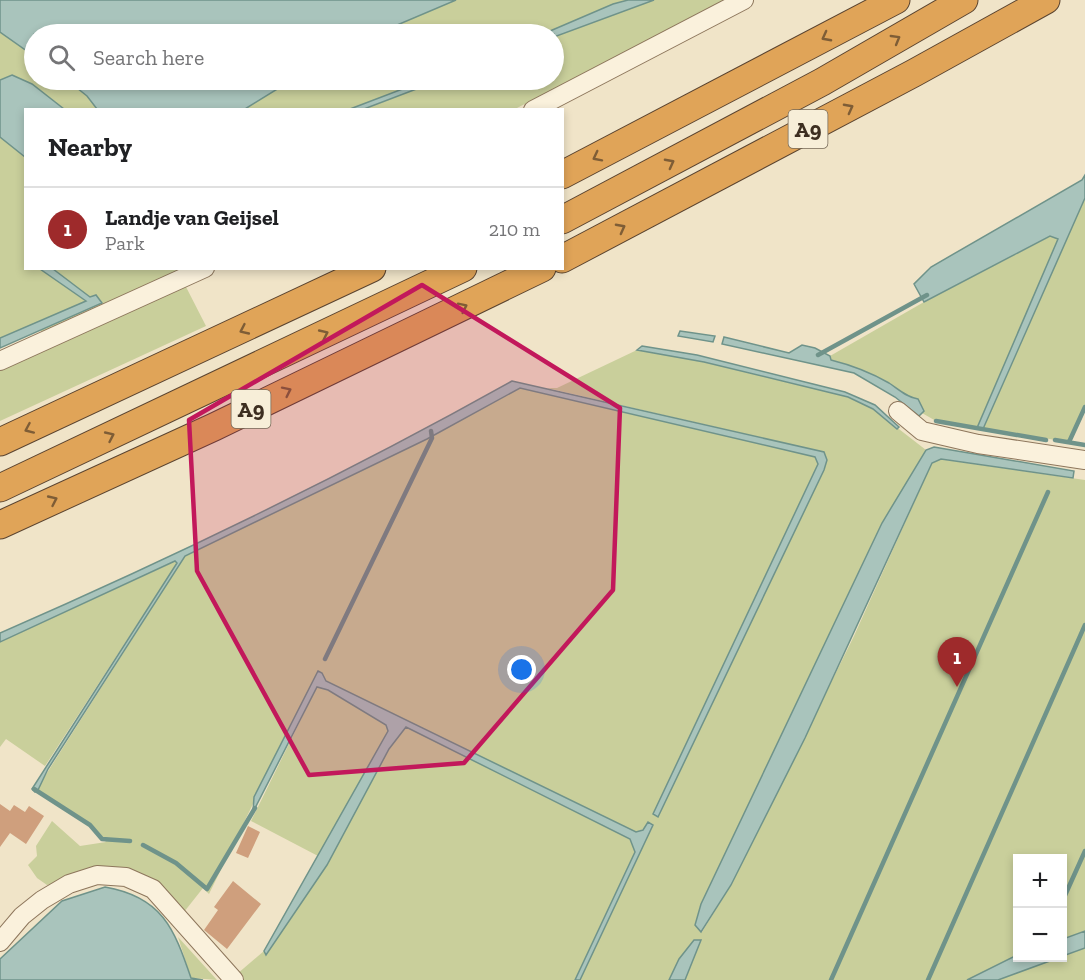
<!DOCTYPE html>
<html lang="en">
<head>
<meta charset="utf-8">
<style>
	body { margin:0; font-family:"Zilla Slab",serif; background:#f2f2f2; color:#202124 }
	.controls { position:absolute; right:18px; bottom:18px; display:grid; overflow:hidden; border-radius:0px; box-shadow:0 3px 9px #0003 }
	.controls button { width:54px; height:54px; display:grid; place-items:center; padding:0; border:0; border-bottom:2px solid #e0e0e0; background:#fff; color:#202124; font:30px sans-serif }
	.you { position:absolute; left:522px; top:670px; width:21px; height:21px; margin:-15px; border:4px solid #fff; border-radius:50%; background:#1a73e8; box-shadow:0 0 0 9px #1a73e833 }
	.badge { display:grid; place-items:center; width:39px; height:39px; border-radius:50%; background:#9e2a2b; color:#fff; font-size:20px; font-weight:700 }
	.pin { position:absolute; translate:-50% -50px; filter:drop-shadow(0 2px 3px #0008) }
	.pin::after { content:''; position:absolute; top:32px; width:21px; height:18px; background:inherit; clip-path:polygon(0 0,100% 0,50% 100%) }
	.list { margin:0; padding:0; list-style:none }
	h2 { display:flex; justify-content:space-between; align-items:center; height:78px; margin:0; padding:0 24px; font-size:26px }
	h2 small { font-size:20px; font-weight:400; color:#757577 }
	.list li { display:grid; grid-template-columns:39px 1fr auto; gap:18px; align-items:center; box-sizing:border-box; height:84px; padding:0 24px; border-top:2px solid #e0e0e0 }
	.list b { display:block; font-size:22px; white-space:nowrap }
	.list p { margin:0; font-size:20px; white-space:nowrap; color:#757577 }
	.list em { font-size:20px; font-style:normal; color:#757577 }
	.icon { flex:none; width:33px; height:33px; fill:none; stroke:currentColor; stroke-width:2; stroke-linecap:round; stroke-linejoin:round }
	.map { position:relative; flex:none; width:1085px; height:980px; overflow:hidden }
	.search { position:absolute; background:#fff; box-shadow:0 3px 9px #0003; left:24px; top:24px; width:540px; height:66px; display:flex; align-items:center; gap:15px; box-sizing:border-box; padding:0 21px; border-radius:33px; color:#757577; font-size:22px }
	.panel { position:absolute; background:#fff; box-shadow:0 3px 9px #0003; left:24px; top:108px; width:540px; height:162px; border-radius:0px }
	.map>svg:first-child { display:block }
	.green { fill:#c9cf9b; fill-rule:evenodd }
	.water { fill:#a9c4bc; stroke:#6f938a; stroke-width:1.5 }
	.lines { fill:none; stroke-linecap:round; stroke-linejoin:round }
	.stream { stroke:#6f938a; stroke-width:4.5 }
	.building { fill:#cf9f7d }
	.minor-casing { stroke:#8d765c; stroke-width:20 }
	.highway-casing { stroke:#5b4430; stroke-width:29 }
	.minor { stroke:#faf1dc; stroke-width:18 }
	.highway { stroke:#e0a458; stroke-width:27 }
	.oneway { stroke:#7e5d36 }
	.marked { fill:#c2185b; fill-opacity:0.2; stroke:#c2185b; stroke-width:4.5; stroke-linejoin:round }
	.labels { text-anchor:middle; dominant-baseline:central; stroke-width:4.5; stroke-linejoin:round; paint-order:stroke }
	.shield { fill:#f7eed8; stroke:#756857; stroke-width:1.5 }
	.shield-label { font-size:22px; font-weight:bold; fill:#3d2e20 }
</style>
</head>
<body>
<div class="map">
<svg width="1085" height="980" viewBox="0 0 1085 980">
	<rect width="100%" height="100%" fill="#f0e4c8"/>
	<path class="green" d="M0,0H728L515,109L26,110V268L204,269L184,283L206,326L0,421V364L53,341L33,324L0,338ZM34,34H554V80H34Z
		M1085,198V407L1069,442L983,429Z
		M1051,236L1059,238L977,428L936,421L922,413L923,411C899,385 866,368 831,360L830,356L924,302Z
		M637,350L704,362L848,397L873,409L926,450L882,523L701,904L695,925L702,932L731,885L854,636L932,463L940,459L1085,480V931L1063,939L1062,858H1018L1017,955L967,980H685L701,940L679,959L669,980H580L653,825L636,832L325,681L322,673L318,671L209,894L203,888L184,912C161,891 136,860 101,869C83,874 66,882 47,885L37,878L28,865L37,856L36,846L52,821L80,846L106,842L85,820L38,790V787L185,556L427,439L520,388L815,457L818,464L653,814L658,816L824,470L827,460L823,452L547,388H557Z
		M176,561L177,563L45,766L6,739L0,747V642Z
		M317,687L328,690L387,725L388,731L318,856L251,821Z
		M406,727L630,839L635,852L575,980H242L237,974L264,951L266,954L327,865L389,749Z
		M178,937L217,980L191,978Z
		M1085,948V980H998Z"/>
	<path class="water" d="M0,0H456L376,34H34V56L0,32Z
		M628,0H654L554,37V34H543L613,4Z
		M12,75L32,84L64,109L26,110L25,157L0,137V80Z
		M67,80H292L245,109H97L87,96Z
		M426,80H440L364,109H350Z
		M1085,175V198L983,429L977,428L1058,239L1050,236L924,302L914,284L931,267L1082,180Z
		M40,269H53L90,297L96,295L102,303L0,348V338L86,301Z
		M680,331L715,336L713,342L678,336Z
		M724,337L789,353L802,345L815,348L830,356L831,360C851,365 870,372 889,383C898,389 906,397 918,399L924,411L919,416L895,397L854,373L722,344Z
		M642,346L697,355L845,392L875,405L899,427L897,429L873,409L848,397L704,362L637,350Z
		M512,381L824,452L827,460L824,470L658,817L653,814L818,464L815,457L520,388L427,439L185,556L48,769L38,790L35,792L32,789L177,563L175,561L0,642V633C174,557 346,474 512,381Z
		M934,447L1074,471L1073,478L941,459L932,463L805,738L731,885L701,932L695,925L701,904L882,523L926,450Z
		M318,671L322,673L326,681L636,832L643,830L648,822L653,825L580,980H575L635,852L630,839L406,727L389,749L327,865L266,955L264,951L388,731L386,725L328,690L317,687L253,812L254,797Z
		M105,887C162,897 174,928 191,978L203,980H0V959L62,901Z
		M1085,931V948L1063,956V939Z
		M694,940H701L685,980H669L679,959Z
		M1017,955L1018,958H1058L998,980H967Z"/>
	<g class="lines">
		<path class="stream" d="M818,355L927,295
			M936,421L1046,440
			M1055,440L1085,445
			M1069,442L1085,407
			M325,659L432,438L431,431
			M34,789L90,825L102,839L130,841
			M143,845L176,863L207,889L255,808
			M1062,902L1085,851
			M831,980L1048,492
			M928,980L1085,625"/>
	</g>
	<path class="building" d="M0,804L10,811L14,805L25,812L29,806L44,816L26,844L10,833L0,847Z
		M248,826L260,832L248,858L236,853Z
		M233,881L261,904L227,949L204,930L218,910L214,907Z"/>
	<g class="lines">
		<defs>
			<path id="minor" d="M533,110L744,0
				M0,361L205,268
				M898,411L922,431L978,444L1085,460
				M0,942L22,916L42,900L69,884L97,875L126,877L153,889L234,980"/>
			<path id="highway" d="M562,175L896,0
				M562,220L822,82L964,0
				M562,259L914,73L1046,0
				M0,442L372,268
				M0,488L463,268
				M0,525L214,427L542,268"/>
		</defs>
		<use href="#minor" class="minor-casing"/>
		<use href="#highway" class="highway-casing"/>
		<use href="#minor" class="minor"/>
		<use href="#highway" class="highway"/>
	</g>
	<defs><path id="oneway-chevron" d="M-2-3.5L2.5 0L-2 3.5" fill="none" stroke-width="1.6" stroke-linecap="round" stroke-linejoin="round" transform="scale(1.5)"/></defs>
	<g class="oneway">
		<use href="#oneway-chevron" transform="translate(826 37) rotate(152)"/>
		<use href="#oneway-chevron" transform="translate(896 39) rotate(-30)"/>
		<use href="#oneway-chevron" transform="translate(849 108) rotate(-28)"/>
		<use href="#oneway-chevron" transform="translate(597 157) rotate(153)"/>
		<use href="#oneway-chevron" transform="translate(670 163) rotate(-28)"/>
		<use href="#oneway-chevron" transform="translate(621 228) rotate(-28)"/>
		<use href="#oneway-chevron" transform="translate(463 307) rotate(-26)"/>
		<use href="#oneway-chevron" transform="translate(244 330) rotate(155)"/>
		<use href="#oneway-chevron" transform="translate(324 334) rotate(-25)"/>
		<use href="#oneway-chevron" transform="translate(287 391) rotate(-26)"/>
		<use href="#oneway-chevron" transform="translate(29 429) rotate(156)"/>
		<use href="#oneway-chevron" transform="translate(110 436) rotate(-25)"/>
		<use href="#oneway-chevron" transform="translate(53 500) rotate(-25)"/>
	</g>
	<path class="marked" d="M422,285L620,408L613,590L464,763L309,775L197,571L189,420Z"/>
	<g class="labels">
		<g class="shield">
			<rect x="788.5" y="110" width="39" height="38" rx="4.5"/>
			<rect x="231.5" y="390" width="39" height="38" rx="4.5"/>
		</g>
		<g class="shield-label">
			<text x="808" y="129">A9</text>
			<text x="251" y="409">A9</text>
		</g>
	</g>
</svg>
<div class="controls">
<button>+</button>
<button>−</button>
</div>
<div class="you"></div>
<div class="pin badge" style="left:957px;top:687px">1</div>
<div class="search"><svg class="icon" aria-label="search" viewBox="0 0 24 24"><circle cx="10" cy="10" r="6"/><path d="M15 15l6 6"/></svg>Search here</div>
<section class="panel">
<h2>Nearby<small></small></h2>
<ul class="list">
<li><span class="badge">1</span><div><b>Landje van Geijsel</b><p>Park</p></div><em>210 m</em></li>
</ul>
</section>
</div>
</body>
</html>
